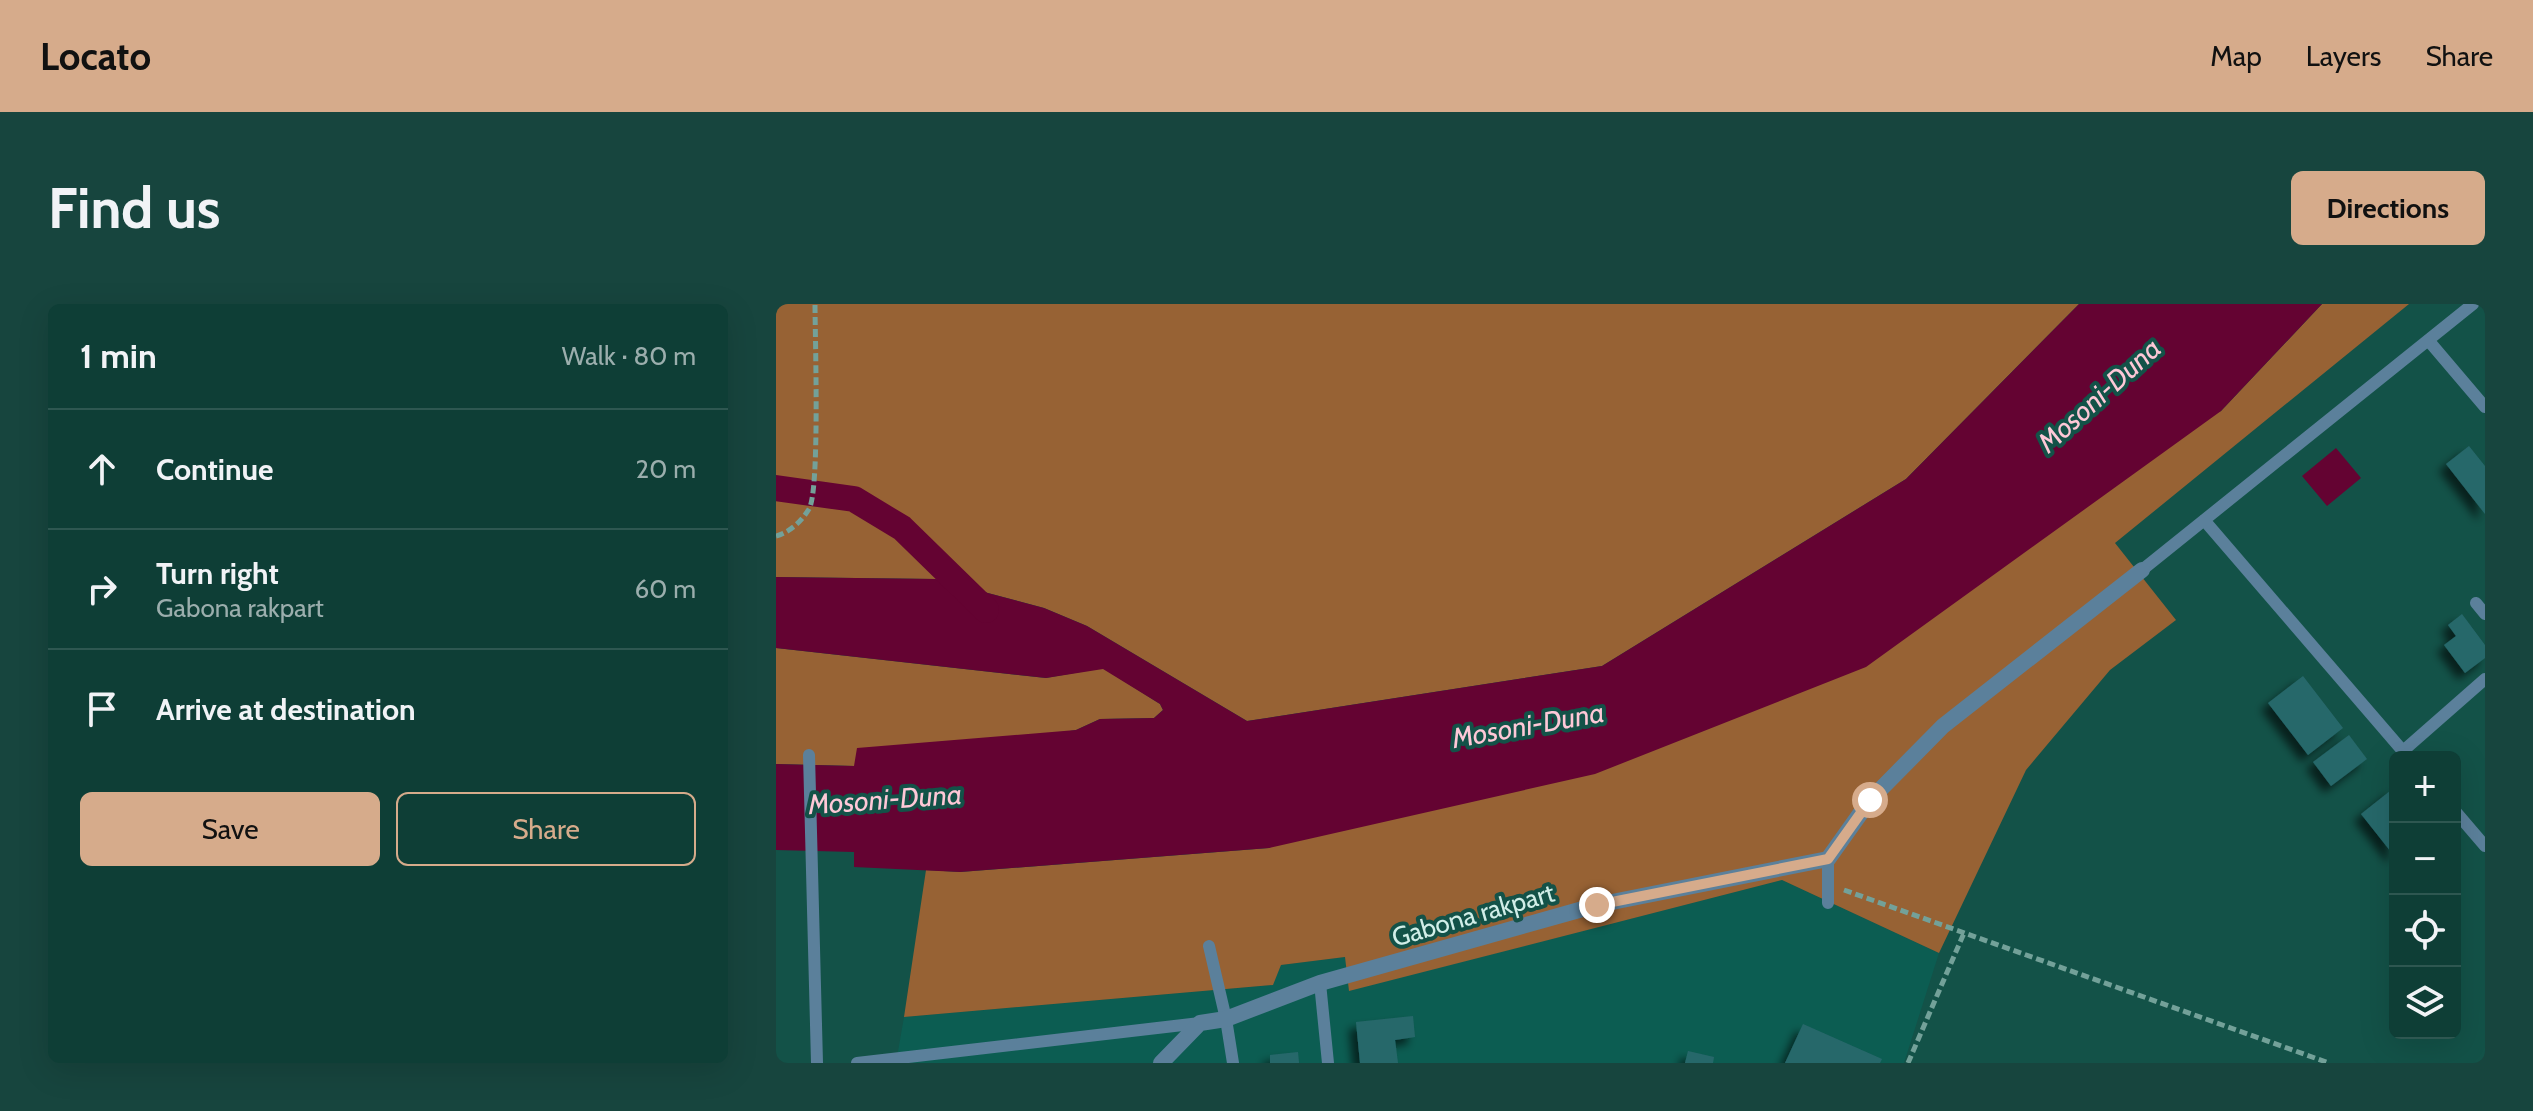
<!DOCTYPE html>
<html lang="en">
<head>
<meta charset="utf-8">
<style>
	body { margin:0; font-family:Cabin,sans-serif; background:#17453e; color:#f1f3f6 }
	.controls { position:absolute; right:24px; bottom:24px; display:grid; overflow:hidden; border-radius:12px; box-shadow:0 8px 32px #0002 }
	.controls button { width:72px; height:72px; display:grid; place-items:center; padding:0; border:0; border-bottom:2px solid #2e5751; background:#0e3e36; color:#f1f3f6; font:40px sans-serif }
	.stop { position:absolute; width:24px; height:24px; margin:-18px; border:6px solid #d6ab8b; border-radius:50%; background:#fff }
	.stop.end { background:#d6ab8b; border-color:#fff; box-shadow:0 2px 8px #0008 }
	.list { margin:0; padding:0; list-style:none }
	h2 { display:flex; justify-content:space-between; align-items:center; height:104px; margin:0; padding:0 32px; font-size:34px }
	h2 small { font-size:26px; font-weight:400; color:#9baead }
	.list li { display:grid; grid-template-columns:52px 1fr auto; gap:24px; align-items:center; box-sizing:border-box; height:120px; padding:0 32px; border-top:2px solid #2e5751 }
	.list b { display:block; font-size:30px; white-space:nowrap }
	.list p { margin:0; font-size:26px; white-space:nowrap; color:#9baead }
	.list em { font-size:26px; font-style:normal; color:#9baead }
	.actions { display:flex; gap:16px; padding:24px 32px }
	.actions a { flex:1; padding:18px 0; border:2px solid #d6ab8b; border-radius:12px; text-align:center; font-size:28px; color:#d6ab8b }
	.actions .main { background:#d6ab8b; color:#111 }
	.icon { flex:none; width:44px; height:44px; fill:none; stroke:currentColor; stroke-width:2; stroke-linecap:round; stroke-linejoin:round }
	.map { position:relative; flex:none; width:1709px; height:759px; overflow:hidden; border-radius:12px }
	header { display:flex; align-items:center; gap:48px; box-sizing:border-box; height:112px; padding:0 40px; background:#d6ab8b; color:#111 }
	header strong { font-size:38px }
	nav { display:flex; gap:44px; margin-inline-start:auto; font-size:28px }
	.intro { display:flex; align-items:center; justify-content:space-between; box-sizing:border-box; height:192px; padding:0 48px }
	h1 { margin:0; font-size:56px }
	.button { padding:20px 36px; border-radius:12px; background:#d6ab8b; color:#111; font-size:28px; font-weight:700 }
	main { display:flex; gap:48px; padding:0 48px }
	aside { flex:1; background:#0e3e36; border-radius:12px; box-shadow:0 8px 32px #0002 }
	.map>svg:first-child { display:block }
	.built { fill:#0c5d52 }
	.green { fill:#976234 }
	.water { fill:#640332 }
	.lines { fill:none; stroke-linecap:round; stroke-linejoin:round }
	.canal { stroke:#640332; stroke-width:26 }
	.building { fill:#28676b; filter:url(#shadow) }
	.path { stroke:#73a199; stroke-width:5; stroke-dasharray:8 4; stroke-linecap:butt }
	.service { stroke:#5b809b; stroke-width:12 }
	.minor { stroke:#5b809b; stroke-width:16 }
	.route { stroke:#d6ab8b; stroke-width:10 }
	.labels { text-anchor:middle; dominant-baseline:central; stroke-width:8; stroke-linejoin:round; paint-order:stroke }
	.street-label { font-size:26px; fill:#d1eee8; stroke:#135248 }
	.water-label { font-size:28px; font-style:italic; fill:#fec8d7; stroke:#135248 }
</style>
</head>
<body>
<header>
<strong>Locato</strong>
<nav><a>Map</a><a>Layers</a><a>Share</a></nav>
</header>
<div class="intro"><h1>Find us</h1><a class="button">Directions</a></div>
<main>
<aside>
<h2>1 min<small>Walk · 80 m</small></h2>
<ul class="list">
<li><svg class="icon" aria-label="ahead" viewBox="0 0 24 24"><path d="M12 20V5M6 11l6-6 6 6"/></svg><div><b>Continue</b></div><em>20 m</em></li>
<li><svg class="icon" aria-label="right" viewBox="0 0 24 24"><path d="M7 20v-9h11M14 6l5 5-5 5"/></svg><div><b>Turn right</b><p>Gabona rakpart</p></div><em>60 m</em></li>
<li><svg class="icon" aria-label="arrive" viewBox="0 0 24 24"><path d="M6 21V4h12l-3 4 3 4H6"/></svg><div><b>Arrive at destination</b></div></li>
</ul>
<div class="actions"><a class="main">Save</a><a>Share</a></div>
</aside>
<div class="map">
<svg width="1709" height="759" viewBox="0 0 1709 759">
	<defs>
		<filter id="shadow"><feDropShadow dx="-7" dy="7" stdDeviation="4" flood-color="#0009"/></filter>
	</defs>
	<rect width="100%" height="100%" fill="#135248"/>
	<path class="built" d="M1006,576L1163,649L1128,759H120L128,713L496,681L505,661L570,653L574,686Z"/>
	<path class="green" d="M0,0H1303L1130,175L826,362L471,417L311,322L268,304L159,275L0,273Z
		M1546,0H1633L1339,239L1400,316L1334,366L1250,466L1163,649L1006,576L573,687L569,653L505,661L497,681L128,713L150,566L184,568L493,544L1445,107Z
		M0,344L270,374L327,364L384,400L387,406L378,414L324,415L300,426L79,462L0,460Z"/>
	<path class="water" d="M1303,0H1546L1445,107L1090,363L819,470L493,544L184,568L78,563V548L0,546V460L78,462L81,444L300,426L324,415L378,414L387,406L384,400L327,365L270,374L0,344V273L159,275L268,304L311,322L471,417L826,362L1130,175Z
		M1560,144L1585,174L1551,202L1526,172Z"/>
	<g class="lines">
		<path class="canal" d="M0,184L78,195L126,224L210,306"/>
	</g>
	<path class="building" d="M1693,142L1709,162V210L1670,160Z
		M1686,310L1709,341V354L1689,369L1668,341L1680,332L1672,321Z
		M1527,372L1567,424L1532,451L1492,399Z
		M1573,431L1591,455L1555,482L1537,458Z
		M1619,483V553L1585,510Z
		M637,712L639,733L619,736L622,759H584L580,718Z
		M1027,720L1106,755L1104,759H1009Z
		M912,747L938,753L937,759H909Z
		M522,748L523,759H494V751Z"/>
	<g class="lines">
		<path class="path" d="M0,232C14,228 25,218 33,205C44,187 39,32 39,0
			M1068,586L1553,759
			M1132,759L1188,629"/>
		<path class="service" d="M1652,36L1709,103
			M1428,216L1632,453
			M1366,266L1697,0
			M1700,299L1709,310
			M1627,447L1709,375
			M33,451L41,759
			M1679,507L1709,542
			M1052,599V555
			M433,642L450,715L457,759
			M544,679L552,759
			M81,759L424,719"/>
		<path class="minor" d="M385,759L424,719L450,715L544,679L821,601L1052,555L1094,496L1167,422L1366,266"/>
	</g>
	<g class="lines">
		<path class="route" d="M821,601L1052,555L1094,496"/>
	</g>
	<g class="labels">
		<g class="street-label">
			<text transform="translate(697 611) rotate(-16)">Gabona rakpart</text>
		</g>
		<g class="water-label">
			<text transform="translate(1323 91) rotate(-42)">Mosoni-Duna</text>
			<text transform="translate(752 421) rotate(-10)">Mosoni-Duna</text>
			<text transform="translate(109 495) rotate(-4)">Mosoni-Duna</text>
		</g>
	</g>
</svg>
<div class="controls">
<button>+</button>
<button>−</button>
<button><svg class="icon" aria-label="locate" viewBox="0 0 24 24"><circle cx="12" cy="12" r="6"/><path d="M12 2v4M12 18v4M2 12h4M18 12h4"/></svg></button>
<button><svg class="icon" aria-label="layers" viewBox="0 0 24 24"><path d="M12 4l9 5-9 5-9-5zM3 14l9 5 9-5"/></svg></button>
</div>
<div class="stop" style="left:1094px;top:496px"></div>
<div class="stop end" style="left:821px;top:601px"></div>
</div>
</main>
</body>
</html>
